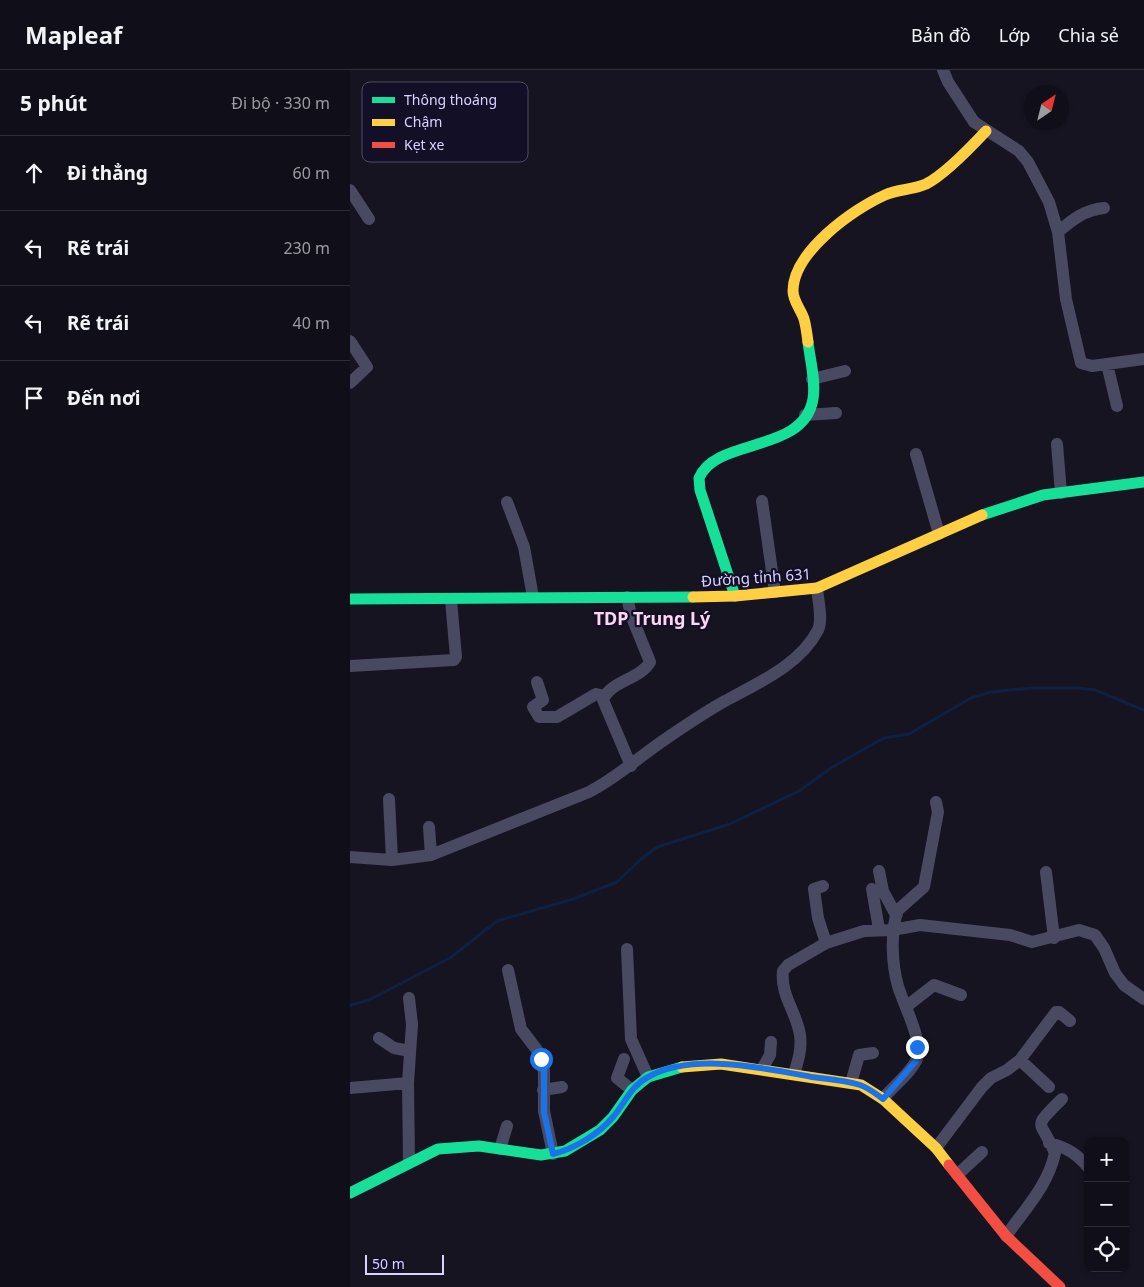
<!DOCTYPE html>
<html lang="vi">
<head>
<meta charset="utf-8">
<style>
	body { margin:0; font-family:"Noto Sans",sans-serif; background:#1e1d26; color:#f1f3f6 }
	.controls { position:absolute; right:15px; bottom:15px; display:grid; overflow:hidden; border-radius:10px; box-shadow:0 1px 4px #0004 }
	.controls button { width:45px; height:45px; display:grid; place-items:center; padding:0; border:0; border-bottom:1px solid #302f38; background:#100f19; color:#f1f3f6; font:25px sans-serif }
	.compass { position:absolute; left:674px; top:15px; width:45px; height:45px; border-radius:50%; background:#100f19; box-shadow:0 1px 4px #0004; rotate:35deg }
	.scale { position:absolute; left:15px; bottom:12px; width:79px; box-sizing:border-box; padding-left:5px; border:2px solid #d9d4ff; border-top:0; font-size:14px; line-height:18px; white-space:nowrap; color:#d9d4ff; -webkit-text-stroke:4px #130f26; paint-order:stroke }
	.stop { position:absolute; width:15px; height:15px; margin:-11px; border:4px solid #1a73e8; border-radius:50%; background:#fff }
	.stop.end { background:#1a73e8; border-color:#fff; box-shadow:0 1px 5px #0008 }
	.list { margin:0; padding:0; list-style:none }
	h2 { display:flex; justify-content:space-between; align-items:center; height:65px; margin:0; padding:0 20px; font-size:21px }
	h2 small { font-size:16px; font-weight:400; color:#9c9ca2 }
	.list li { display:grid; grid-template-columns:32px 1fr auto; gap:15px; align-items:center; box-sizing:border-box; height:75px; padding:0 20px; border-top:1px solid #302f38 }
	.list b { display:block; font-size:19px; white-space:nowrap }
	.list em { font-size:16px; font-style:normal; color:#9c9ca2 }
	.icon { flex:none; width:28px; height:28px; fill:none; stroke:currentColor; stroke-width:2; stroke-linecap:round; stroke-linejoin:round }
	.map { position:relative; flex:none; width:794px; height:1217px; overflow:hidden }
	header { display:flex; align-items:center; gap:30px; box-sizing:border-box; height:70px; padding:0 25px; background:#100f19; border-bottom:1px solid #302f38 }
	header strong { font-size:24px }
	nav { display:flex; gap:28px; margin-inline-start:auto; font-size:18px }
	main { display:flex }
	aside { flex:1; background:#100f19 }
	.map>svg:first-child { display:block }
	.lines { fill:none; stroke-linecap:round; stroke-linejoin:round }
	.stream { stroke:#0d2144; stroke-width:3 }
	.street { stroke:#4a4962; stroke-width:12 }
	.fast { stroke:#16e098; stroke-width:11 }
	.slow { stroke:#ffcf43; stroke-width:11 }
	.jam { stroke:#f24e42; stroke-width:11 }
	.route { stroke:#1a73e8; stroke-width:6 }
	.labels { text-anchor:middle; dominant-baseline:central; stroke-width:4.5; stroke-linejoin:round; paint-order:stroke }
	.street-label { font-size:15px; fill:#d9d4ff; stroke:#130f26 }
	.quarter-label { font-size:18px; font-weight:bold; fill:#ffd6f0; stroke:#130f26 }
	.key { fill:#130f26; stroke:#4e4a67; stroke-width:1 }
	.key-label { font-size:14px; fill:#d9d4ff }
</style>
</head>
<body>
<header>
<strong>Mapleaf</strong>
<nav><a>Bản đồ</a><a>Lớp</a><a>Chia sẻ</a></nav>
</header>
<main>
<aside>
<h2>5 phút<small>Đi bộ · 330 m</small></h2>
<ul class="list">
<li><svg class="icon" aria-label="ahead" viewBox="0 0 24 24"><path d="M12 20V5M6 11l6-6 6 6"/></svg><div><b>Đi thẳng</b></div><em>60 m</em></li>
<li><svg class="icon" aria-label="left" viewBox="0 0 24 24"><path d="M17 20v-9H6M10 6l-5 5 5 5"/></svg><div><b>Rẽ trái</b></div><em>230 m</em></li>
<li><svg class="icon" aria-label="left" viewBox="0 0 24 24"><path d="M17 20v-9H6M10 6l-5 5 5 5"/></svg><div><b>Rẽ trái</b></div><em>40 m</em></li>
<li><svg class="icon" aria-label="arrive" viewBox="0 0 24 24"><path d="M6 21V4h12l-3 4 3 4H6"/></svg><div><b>Đến nơi</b></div></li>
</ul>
</aside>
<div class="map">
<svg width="794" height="1217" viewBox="0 0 794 1217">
	<rect width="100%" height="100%" fill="#161421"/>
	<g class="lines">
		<path class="stream" d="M0,935L19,930L100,888L147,851L223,829L267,812L290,790L307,777L380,754L449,721L481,698L514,679L534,668L559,664L621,628L641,622L682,618H727L745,620L794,640"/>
		<path class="street" d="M593,0L598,12L624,52L669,81L678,92L699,132L708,162L716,229L731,293L742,296L794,289
			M0,120L19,149
			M708,162C722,150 734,140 754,138
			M0,271L17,297L0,313
			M757,294L767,336
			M462,309L495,301
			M455,345L486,343
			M707,374L711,423
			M566,384L589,464
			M412,431L425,522
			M157,432L174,477L183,527
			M277,527L281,545L300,592C291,609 260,611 253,630L281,696
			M0,596L104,590L106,587L101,530
			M187,612L193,630L183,637L189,647H207L246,624L254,626
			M39,729L42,790
			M79,757L81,785
			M0,787L42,790L81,785L239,722C268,707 290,686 317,668C336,655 355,642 375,631C408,613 450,595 468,560C473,549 468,531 467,518
			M529,801L533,821L546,845
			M696,802L704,868
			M473,816L464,819L468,848L476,873
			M522,819L529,859
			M277,879L281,969L298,1007
			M158,900L171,959L187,980L194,1001V1041L203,1084
			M59,928L62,954L58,1013L59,1092
			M557,936L584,915L611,925
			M29,968L44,978L60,981
			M274,989L267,1008L282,1020
			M670,990L699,1017
			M412,999L420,985L421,972
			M444,1004C448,991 452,979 450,965C447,943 430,925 433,901L438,895L476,873L514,861L542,860L570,855L660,865L682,872L729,860L745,865L754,878L765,903L774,915L794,929
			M501,1013L509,985L523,983
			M0,1018L58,1013
			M193,1020L212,1017
			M533,1029C543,1016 559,1005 566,991C575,973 553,934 548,916C542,895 540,861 548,840L574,817L588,742L586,732
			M699,1073C716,1077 727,1084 738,1097
			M586,1078L632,1017L641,1008L657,1000L670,990L706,942H709L720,951
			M150,1079L157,1056
			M607,1105L632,1082
			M656,1166C674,1140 698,1116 705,1083C691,1049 680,1060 712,1029"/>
		<path class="fast" d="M632,445L693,425L794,412
			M385,526L350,420L349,408C366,367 454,384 463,329C466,311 460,290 458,272
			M0,529L343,527
			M0,1123L88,1079L129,1076L191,1085L215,1081L250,1060L263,1047L282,1020L298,1007L332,997"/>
		<path class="slow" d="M458,272C457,264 456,256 454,249C451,240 443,231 443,221C443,182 503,139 535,125C548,119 563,120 576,114C594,105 622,76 636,61
			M343,527L385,526L467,518L632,445
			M332,997L371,994L511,1015L533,1029L586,1078L599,1095"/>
		<path class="jam" d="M599,1095L656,1166L710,1217"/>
	</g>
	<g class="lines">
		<path class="route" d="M191,989L194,1001V1042L203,1084C224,1079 249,1064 263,1047C275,1033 281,1016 298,1007C343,982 414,998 462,1007C478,1009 495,1010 510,1015C519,1018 526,1024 533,1029L566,991L567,977"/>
	</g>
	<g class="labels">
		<g class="street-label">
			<text transform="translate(406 507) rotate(-4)">Đường tỉnh 631</text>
		</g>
		<g class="quarter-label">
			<text x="302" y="548">TDP Trung Lý</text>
		</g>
	</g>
	<rect x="12" y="12" width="166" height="80" rx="8" class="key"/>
	<rect x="22" y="27" width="23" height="6" fill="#16e098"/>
	<rect x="22" y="49" width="23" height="7" fill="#ffcf43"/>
	<rect x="22" y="72" width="23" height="6" fill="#f24e42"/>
	<g class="key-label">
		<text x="54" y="35">Thông thoáng</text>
		<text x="54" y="57">Chậm</text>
		<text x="54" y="80">Kẹt xe</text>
	</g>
</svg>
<div class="controls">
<button>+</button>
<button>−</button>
<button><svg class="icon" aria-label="locate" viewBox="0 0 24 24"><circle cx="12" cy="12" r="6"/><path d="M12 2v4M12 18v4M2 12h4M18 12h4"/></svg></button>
</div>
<svg class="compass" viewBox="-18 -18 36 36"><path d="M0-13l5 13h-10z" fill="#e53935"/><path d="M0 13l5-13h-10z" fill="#9c9ca2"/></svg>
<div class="scale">50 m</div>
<div class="stop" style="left:191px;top:989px"></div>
<div class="stop end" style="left:567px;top:977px"></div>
</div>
</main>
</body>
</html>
